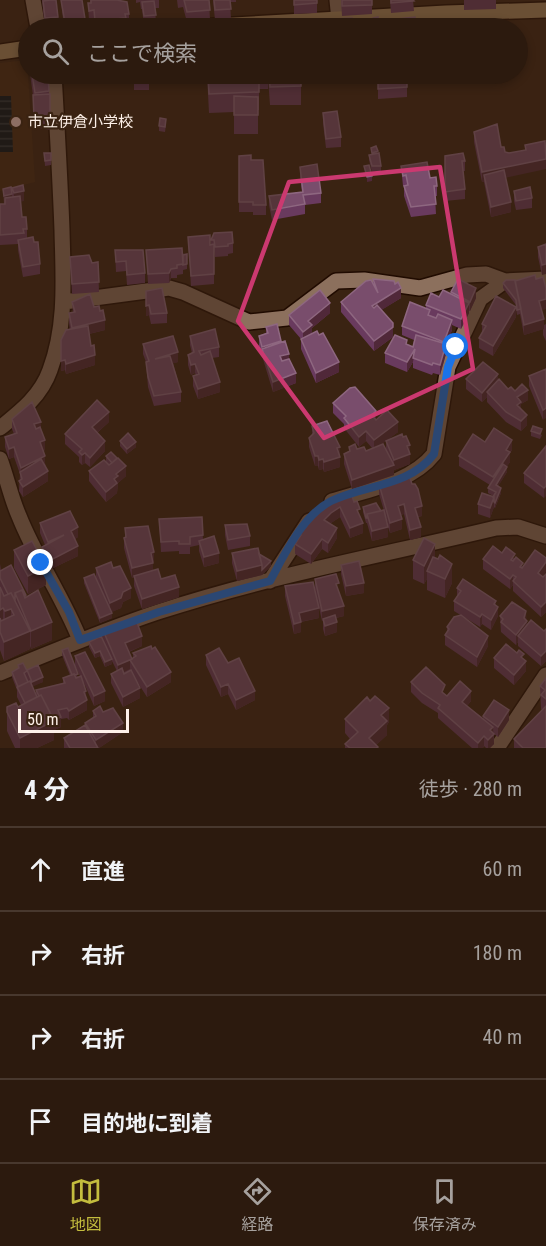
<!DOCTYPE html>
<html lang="ja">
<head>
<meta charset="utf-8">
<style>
	body { margin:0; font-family:"Roboto Condensed","Noto Sans JP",sans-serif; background:#342317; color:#f1f3f6 }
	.scale { position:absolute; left:18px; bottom:15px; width:111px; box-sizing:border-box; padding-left:6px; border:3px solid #fef1e9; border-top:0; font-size:16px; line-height:21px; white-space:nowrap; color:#fef1e9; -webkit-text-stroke:4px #3a2312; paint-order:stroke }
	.stop { position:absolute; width:18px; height:18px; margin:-14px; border:4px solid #1a73e8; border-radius:50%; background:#fff }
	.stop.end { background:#1a73e8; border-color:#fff; box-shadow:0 2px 6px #0008 }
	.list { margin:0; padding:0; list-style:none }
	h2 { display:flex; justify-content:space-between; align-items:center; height:78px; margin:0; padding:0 24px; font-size:26px }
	h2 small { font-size:20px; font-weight:400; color:#a6a19e }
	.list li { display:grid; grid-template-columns:39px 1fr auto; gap:18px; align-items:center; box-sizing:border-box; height:84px; padding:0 24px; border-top:2px solid #48382e }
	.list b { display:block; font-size:22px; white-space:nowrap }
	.list em { font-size:20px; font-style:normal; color:#a6a19e }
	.icon { flex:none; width:33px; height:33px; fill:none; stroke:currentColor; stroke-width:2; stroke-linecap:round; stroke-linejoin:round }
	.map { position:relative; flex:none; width:546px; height:748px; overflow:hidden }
	.search { position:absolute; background:#2c1a0e; box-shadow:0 3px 9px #0003; left:18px; right:18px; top:18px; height:66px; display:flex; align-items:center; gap:15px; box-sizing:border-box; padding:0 21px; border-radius:33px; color:#a6a19e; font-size:22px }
	.sheet { height:414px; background:#2c1a0e }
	nav { display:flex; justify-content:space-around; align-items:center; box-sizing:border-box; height:84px; border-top:2px solid #48382e; background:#2c1a0e; font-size:16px; color:#a6a19e }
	nav a { display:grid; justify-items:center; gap:3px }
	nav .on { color:#c4bd3e }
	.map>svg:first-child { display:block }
	.built { fill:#462913 }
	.water { fill:url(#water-rules) }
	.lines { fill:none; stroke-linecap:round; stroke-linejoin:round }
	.street-casing { stroke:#200b00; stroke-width:18 }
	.secondary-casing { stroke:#200b00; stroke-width:18 }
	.street { stroke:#8c705d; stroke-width:15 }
	.secondary { stroke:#a5855d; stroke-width:15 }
	.wall { fill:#693a5e }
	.shaded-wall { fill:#502839 }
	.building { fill:#794d6c; stroke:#8e6780; stroke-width:1.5 }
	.route { stroke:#1a73e8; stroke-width:8 }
	.marked { fill:none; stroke:#cb3970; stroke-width:4.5; stroke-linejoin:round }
	.education-dot { fill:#8d6e63; stroke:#3a2312; stroke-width:2 }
	.labels { text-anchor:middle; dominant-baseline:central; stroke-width:4.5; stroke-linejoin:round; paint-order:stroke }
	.poi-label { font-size:15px; fill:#fef1e9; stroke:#3a2312; text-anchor:start }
</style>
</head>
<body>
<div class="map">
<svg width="546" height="748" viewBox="0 0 546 748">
	<defs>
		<pattern id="water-rules" width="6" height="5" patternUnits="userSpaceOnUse" patternTransform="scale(1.5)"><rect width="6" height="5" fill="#00111c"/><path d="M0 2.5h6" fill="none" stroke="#26343d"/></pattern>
	</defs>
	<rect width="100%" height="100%" fill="#3a2312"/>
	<path class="built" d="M27,60L35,182L0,191V63Z"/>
	<path class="water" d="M0,96H11L13,152H0Z"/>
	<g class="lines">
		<defs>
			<path id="street" d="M33,0L38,28
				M337,0L339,20
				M64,302L169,288L183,292L249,322L287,318L336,281L364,280L420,288L467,275L486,274L505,281L546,279
				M0,428C20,412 41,396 50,370C67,324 63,277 62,230C60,177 57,126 54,74
				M0,459C7,478 11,498 19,516C36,559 63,597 80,640
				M332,501C366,490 411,483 434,454L448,367L480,299L505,281
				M270,581L309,521
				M0,673C52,652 104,630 158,612C268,576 383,555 496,528L518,527L546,536
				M497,748L546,675"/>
			<path id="secondary" d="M179,28L446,13L546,10
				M0,52L28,48"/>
		</defs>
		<use href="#street" class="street-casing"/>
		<use href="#secondary" class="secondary-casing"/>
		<use href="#street" class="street"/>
		<use href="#secondary" class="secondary"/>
	</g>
	<path class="wall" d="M42,0H57H56L58,17V27L45,28Z
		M61,0H82L85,19V28H64Z
		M90,0H117L129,14V24H126V28H95L94,20L89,21L88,3H90Z
		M136,0H159V8H155L156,24L144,26L142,9H141L140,2L136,3Z
		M177,0H209L210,20L187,22L183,7L178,8Z
		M213,0H236V2H230L231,19L215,20Z
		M294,0H317V13L294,14Z
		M341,0H372V14L342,16Z
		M390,0H413L414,11L391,13Z
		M464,0H496V9L464,10Z
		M30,74H48L49,94H50V130L34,127L33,105V95Z
		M134,74H149V90H134Z
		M207,74H301V105H270L268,78V89H259V110H258V134H234V112L209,113Z
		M324,74H352V81L324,82Z
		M386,74H407V97L378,99V78H386Z
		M323,113L341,137V147L326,148L323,123Z
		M166,124L165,132L159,131V126Z
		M474,132L501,147L505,152L509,153L525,150V145L545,141L505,177L511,212L491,217L484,182H482L474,142Z
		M371,148L378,153L381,166V171L372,172L369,160V155H372Z
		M44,153L51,160V165L45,166Z
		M239,156L251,160L266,205V215H253V212H239Z
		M445,156L465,161V171H463L465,189V199L445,201Z
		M401,166L430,178L437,186V196H435L436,214L411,217L404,196V186H406H403Z
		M300,167L321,193V203L305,205V214L272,220L269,205V196L302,192L300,177Z
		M12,188L24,201H21L22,217L27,229V238L40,264V274L23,277L18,250V244L0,245V204H4L3,189L12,194V197Z
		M514,191L532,198V208L516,210L514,201Z
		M214,233L233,243V253L228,254V256L215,257L214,249V284L191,286L188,237L211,245V240Z
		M546,244L542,275L538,257V247Z
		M115,250L145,273V283L127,285L126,271L116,272Z
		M146,250L187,254V269L183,270V274L177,275V278H171L169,283L148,284Z
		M70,257L92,263L98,262L99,292L72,294Z
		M373,279L401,298L381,310L393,323V337L374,351L341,312V302L373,284Z
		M503,283L541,311L544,325L546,324V341L543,335V329L524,335L520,314L517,315L516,309V317L493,356L479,348V338L482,334V324L516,307V305L503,288Z
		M146,291L167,313V323L151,324L149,315L146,316Z
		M451,292L476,298L470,311H469V313L461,329L452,325V330L446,345V354L440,375L433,373L432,375L413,368V362L407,372L385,363V353L407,345L413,347L414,340L402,335V326L426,308V305L439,297L451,294Z
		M72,302L94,307L105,330L89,334L95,365L66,374L65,370L61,371V340L70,330L69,323V313H73Z
		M330,313L312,328V334L339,372L316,383L301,349V339L289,325V315Z
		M266,327L281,343L289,360L296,383L273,392L259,346V336L266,333Z
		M190,336L219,347V357L212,358L220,392L198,399L193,386V376L196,375L195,373L191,375L188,365V355L192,353L190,345Z
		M143,344L178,362L173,363L181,392V402L154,406L148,387L146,362L143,354Z
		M546,369L543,420L529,386V376Z
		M466,379L498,380L508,389L515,391L528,400L521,404V409L527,425L521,431L506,422L487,402V397L482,402L466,389Z
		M333,403L376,419L398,432L380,445L386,450V441L403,437L410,445V464L394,470V475L352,489L344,464V454L349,452V447L366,451L372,448L366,441L359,447L344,428V424L333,413Z
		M12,419L41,429L45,450L43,451L48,481L23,497L19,491L20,474L14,457L9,459L5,447V437L14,434L12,429Z
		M109,422L97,433L105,451L90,467L85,463L82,465L79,462V457L65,444V434Z
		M312,426L340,447V467L324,472L323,469L319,470L318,466H315L309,447V438L312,435Z
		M531,431L542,435L540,439L531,436Z
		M120,441L136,447L127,454L120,446Z
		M485,442L512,450L510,453V462L507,466V472L498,486L501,493L495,508L494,507L490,518L478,514V504L493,496L488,493V488L490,485L459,466V456Z
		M546,446L544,498L524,483V473Z
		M106,456L126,476L118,483L117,493L106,502L89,481V471L109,465L106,462Z
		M379,484H412L422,516L418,517L421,537L410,540L404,514L400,515L402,529L390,533L388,527V537L372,541L367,523H366L363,512V507L388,524L379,494Z
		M336,500L360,516L363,533L350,538L340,517L331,523H330L337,538L328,553L322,549L311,564L295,554V544L298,539V533Z
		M202,517L203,540L219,563L204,567L199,551V545L190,547V554H179V551L161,552L159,519Z
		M40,523L78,537L75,539L78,556L49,570L42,556V547L45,545L40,533Z
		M225,525L250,536V546L228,550L225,535Z
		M125,528L154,562H153V571L179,597L142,609L134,586V577L132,578L124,548V538H125Z
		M14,550L46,585L28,594L14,568Z
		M232,553L259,554L271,566L262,575L237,581L232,563Z
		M435,558L452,583L445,598L427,590V579L424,584L413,579V560Z
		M515,558L523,567L543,577L546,574V612L541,617L513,591V585L510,589L483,569V559Z
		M0,564L1,570L26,597L52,640L31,649L30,646V649L4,661L0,650Z
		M341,565L364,593L346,596L341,574Z
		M96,568H113L131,598L123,602L121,608L111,612L112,618L100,623L84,583V578L96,577Z
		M315,579L339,591L344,616L336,618L337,632L325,636L323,629V621H322L315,589Z
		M285,586L319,618L301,622V632L294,634L285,596Z
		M457,588L496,606L498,616L491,630L482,624L480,627L454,611V601L457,596Z
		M500,616L526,620L527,625L544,631L546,629V661L541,666L518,646V642L516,645L501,632Z
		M447,627L488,646L477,667L445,645V635L447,632Z
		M102,628L142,646L129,652L132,659L133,658V653L171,682L147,697L136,680L140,698L123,707L111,683V674L117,671L112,661V664L105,667L100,656L95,658L89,647V642L102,636Z
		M62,650L78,677L80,676L75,666V656L105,701L94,706L84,683L86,698L87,710L69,720L67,718L61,719V727L54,730V740L37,748H15L7,731V707H18L21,705L17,697V690L12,677V672L18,669V665L43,682L32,686L36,694V690L63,683V678L70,675L62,655Z
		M206,655L228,663L255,700L236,710L228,694L221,697L206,665Z
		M494,658L524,660L526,671L514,685L494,668Z
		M546,678V748H514V739L542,710L541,709L540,686Z
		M411,682L445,694L447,696L471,701L467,706L483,718V716L509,720L498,737L494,734V744L490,748H486L484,746L483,748H472L438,718V713L422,703L411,692Z
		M93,711L103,712L123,732L99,748H64V738L85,726V723L93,718Z
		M345,719L389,722L387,725V735L376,745L378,748H345V744L350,739L345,733Z"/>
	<path class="shaded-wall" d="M546,159V169L486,182L484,175V182H482V172Z
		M372,176V181L367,182V177Z
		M24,191V201L14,203V193Z
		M12,194V204L5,198L4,206V196Z
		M511,202V212L491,217V207Z
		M546,264V274L542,275V265Z
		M171,269V278L169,283V273Z
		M401,288V298L372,316V306Z
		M476,288V298L470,311V302Z
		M546,299V309L539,311V301Z
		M330,303V313L312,328V335L303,342V332L308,321Z
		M469,303V313L461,329V319Z
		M149,305V315L146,316V306Z
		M516,307V317L493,356V346Z
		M544,319V329L524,335V325Z
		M105,320V330L72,338V328Z
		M452,320V330L446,345V354L440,375V365L444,352V342Z
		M393,327V337L374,351V341Z
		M281,341V351L262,349V357V347Z
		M415,349L413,362L407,372V362Z
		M178,352V362L155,369V359Z
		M289,354V364L280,366V356Z
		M95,355V365L66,374V364Z
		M65,360V370L61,371V361Z
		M339,362V372L316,383V373Z
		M195,364V373L191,375V365Z
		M296,373V383L273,392V382Z
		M498,374V384L487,392V397L482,402V393Z
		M220,382V392L198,399V389Z
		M528,390V400L521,404V411L517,415V397Z
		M546,408V418L543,420V410Z
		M376,411V421L372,415Z
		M109,412V422L92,437V427Z
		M527,415V425L521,431V421Z
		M41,422V432L34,434V424Z
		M398,422V432L374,450V440Z
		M366,431V441L359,447V437Z
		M45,440V450L40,452V442Z
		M512,440V450L510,453V462L493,487V477L506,450Z
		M105,441V451L90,467V458Z
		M136,442V447L127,454V449Z
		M410,445V464L394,470V475L352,489V480L394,465V460L407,446Z
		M14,447V457L9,459V449Z
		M340,447V457L337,458V448Z
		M85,453V463L82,465V455Z
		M45,456V466L21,478V468Z
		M315,456H318V466H315Z
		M340,457V467L324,472V462Z
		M323,459V469L319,470V460Z
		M126,466V476L118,483L117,493L106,502V492L114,479L116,474Z
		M507,467V472L496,490V485Z
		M48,471V481L23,497V487Z
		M546,486V496L544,498V488Z
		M501,488V493L495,508V503Z
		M494,497V507L490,518V508Z
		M404,504V514L398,516V506Z
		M422,506V516L415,517V508Z
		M340,507V517L331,523L324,529V520L331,513Z
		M402,519V529L390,533V523Z
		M363,523V533L350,538V528Z
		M78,527V537L71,541V531Z
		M388,527V537L372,541V531Z
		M421,527V537L410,540V530Z
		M337,528V538L328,553V543Z
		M322,539V549L311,564V554Z
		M435,544V563L427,571V579L424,584V566Z
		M78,546V556L49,570V561Z
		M154,552V562L151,563V553Z
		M219,553V563L204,567V557Z
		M271,561V566L262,575L237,581V571Z
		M546,562V572L538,583V573Z
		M153,563V573L132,578V568Z
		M452,564V583L445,598V579Z
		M46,567V585L28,594V576Z
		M513,575V585L510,589V579Z
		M364,583V593L346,596V586Z
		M179,587V597L142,609V599Z
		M131,588V598L123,602L121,608L110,613V603L123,592Z
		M496,601V610L498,607V616L491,630V620L494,604Z
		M546,602V612L541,617V607Z
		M344,606V616L322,621V611Z
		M3,608V627L0,628V610Z
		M319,608V618L299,622V613Z
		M11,609V627L5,630V611Z
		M526,611L527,631L518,636V642L516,645V635L524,618Z
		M112,613V618L100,623V618Z
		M482,614V624L480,627V617Z
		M52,622V640L31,649V631Z
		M301,622V632L294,634V624Z
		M337,622V632L325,636V626Z
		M30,631V649L4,661V642Z
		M142,636V646L125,653V643Z
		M488,636V646L477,667V657Z
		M100,651V656L95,658V653Z
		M546,651V661L541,666V656Z
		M112,659V664L105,667V662Z
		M132,659L130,660V669L118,675V665Z
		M526,661V671L514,685V675Z
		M171,672V682L147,697V687Z
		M43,677V682L32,687V682Z
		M228,684V694L221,697V687Z
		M140,688V698L123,707V697Z
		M86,691L87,710L69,720V711L84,692Z
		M105,691V701L94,706V696Z
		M255,691V700L236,710V700Z
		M471,691V701L462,712V702Z
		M389,708V722L387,725V735L373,748L369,738L381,715Z
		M509,710V720L498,737V727Z
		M61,717V727L54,730V740L37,748H20V738Z
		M123,723V732L99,748H96V740Z
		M493,727L494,744L490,748H488V740L490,730Z
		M484,736V746L483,748H478V743Z"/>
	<path class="building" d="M50,0H56L58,17L45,18L43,1Z
		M61,0H82L85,19L65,23Z
		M91,0H117L127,2L129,14H125L126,18L95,21L94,10L89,11L88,3H91Z
		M184,0H209L210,10L187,12Z
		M214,0H230L231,9L215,10Z
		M294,0H317V3L294,5Z
		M342,0H372V5L342,6Z
		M391,0H413L414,1L391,3Z
		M154,1L156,15L144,16L142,2Z
		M378,17V21H381L382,28H369L368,23H373V18Z
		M415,17L416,28H389L388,20Z
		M352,18V28H317L316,20Z
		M32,74H48L49,91L35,93Z
		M134,74H149V80H134Z
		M208,74H259V92L209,94Z
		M269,74H301V86L270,87Z
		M387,74H407V87L378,89V78H387Z
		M50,94V120L34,117L33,95Z
		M234,96L258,97V115H234Z
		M337,111L341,137L326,139L323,113Z
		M160,118L166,119L165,127L159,126Z
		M497,124L501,147H504L505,152L509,153L526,150L525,145L545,141L546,159L482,172L474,132Z
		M376,146L378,151L372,153L371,148Z
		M44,153H51V160L45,161Z
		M379,153L381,166H372L369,155Z
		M463,153L465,161H462L465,189L445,192V156Z
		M251,155V160H263L266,205H253V202H239V156Z
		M427,162L430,178L436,177L437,186H434L436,204L411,207L404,186L408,185L406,175L403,176L401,166Z
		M317,164L321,193L303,195L305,204L272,210L269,196L303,192L300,167Z
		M369,165L372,176L367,177L364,166Z
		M504,170L511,202L491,207L484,175Z
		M23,185L24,191L14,193L12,188Z
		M11,187L12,194L4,196L3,189Z
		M530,187L532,198L516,201L514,191Z
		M20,196L22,217H26L27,229H23L24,233L0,235V204H5V198Z
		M232,232L233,243L228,244V246L215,247L214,240H211L214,233Z
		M210,235V245L214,244V274L191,276L188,237Z
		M33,237L34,242H38L40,264L23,267L18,240Z
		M546,244V264L542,265L538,247Z
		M182,248L183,264L177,265V268L171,269L169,273L148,274L146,250Z
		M115,250H143L145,273L127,275L126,261L116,262Z
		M187,254V264L183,265V255Z
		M89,255L92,263L98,262L99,282L72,284L70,257Z
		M535,275L536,279L543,277L546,288V299L539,301L544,319L524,325L515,281Z
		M373,279L394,281L395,284L398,282L401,288L372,306L374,308L377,305L393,323V327L374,341L341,302L366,281L371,280L378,293Z
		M458,279L476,288L470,302L451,292Z
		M506,280H515L521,309L517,310L516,300L503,283Z
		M162,288L167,313L151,314L149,305L146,306V291Z
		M320,290L330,303L308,321L312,325L303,332L289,315Z
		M443,290L469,303L461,319L426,305L431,293L439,297Z
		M90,294L94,307L99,306L100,311L103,310L105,320L72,328L69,313L75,312L72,302Z
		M496,296L516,307L493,346L479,338L486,326L482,324Z
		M410,302L430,310L428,315L436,318L438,314L452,320L444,342L402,326Z
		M277,324L281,341L262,347L259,336L268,333L266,327Z
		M88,326L91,346L94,345L95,355L66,364L65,360L61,361V340L66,330Z
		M215,329L219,347L199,351L201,355L210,351L220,382L198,389L193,376L199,374L195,364L191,365L188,355L194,352L190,336Z
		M317,331L319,335L323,333L339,362L316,373L301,339Z
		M395,335L407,340L406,344L413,347L416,335L446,344L440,365L433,363L432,365L413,358L415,349L407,362L385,353Z
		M173,336L178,352L155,359L170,356L181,392L154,396L148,377L146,362L149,361L143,344Z
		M285,341L289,354L280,356L282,361L289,359L296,373L273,382L262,349Z
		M483,362L498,374L482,393L466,379Z
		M546,369V408L543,410L529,376Z
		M499,379L508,389L511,387L515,391L522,384L528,390L517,397L521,402L517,405L527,415L521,421L506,412L487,392Z
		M355,387L376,411L372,415L376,420L387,410L398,422L374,440L366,431L359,437L344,418L346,416L333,403L350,388Z
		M97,400L109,412L92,427L105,441L90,458L85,453L82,455L79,452L82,449L65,434Z
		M32,402L41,422L34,424L36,429L40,427L45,440L40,442L45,456L21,468L14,447L9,449L5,437L17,433L12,419Z
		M327,421L340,447L337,448L340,457L324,462L323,459L319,460L318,456H315L309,438L314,433L312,426Z
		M533,426L542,429L540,434L531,431Z
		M494,428L512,440L506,450L510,452L493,477L459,456L473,434L485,442Z
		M128,433L136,442L127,449L120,441Z
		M402,434L403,437L406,436L410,445L407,446L410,454L394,460L386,441Z
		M355,444L357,449L364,447L366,451L383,444L394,465L352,480L344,454L350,451L349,447Z
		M546,446V486L544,488L524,473Z
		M111,452L117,458L112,463L106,456Z
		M118,458L126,466L116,474L118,476L114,479L117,483L106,492L89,471L104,460L109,465Z
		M41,459L48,471L23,487L19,481L22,479L20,472Z
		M503,464L507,467L496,485L501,488L495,503L494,502V497H493L496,492L488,488Z
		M409,475L412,484H415L418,489L422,506L415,508L421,527L410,530L404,504L398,506L402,519L390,523L379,484Z
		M351,493L354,502L357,501L360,509L357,510L363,523L350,528L340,507L331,513L324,520L337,528L328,543L322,539L311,554L295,544L301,535L298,533L313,512L335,497L336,500Z
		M482,493L494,497L490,508L478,504Z
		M376,503L381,511L367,514V518H366L363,507Z
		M384,510L388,527L372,531L367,514Z
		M70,511L78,527L71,531L78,546L49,561L42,547L64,535L48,542L40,523Z
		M202,517L203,535L190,537V544H179V541L161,542L159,519Z
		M247,524L250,536L228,540L225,525Z
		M148,526L154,552L151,553L153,563L132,568L124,538L126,537L125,528Z
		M214,536L219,553L204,557L199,541Z
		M424,538L435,544L424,566L413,560Z
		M32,541L46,567L28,576L14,550Z
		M493,546L502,553L506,547L515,554L511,560L513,561L516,557L523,563L520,567L522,568L535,550L546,558V562L538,573L543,577L546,574V602L541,607L513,581L516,577L513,575L510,579L483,559Z
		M258,548L262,565L237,571L232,553Z
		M259,554L271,561L262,570V565Z
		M440,555L452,564L445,579L427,571L433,557L438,559Z
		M359,561L364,583L346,586L341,565Z
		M111,562L113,568L120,566L131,588L123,592L121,598L110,603L96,568Z
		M11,565L26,595L25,596L22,590L15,593V600L11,593L8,594L0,578V571Z
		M158,569L161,579L175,575L179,587L142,599L134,576Z
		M94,574L112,613L100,618L84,578Z
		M336,574L339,583L336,584L344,606L322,611L315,579Z
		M463,579L496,601L494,604L498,607L491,620L482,614L480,617L454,601L461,591L457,588Z
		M313,582L319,608L299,613L301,622L294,624L285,586Z
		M0,587L4,596L11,593L30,631L4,642L0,632V618L1,621L14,615L11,609L5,611L3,608L0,610Z
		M22,590L25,598L38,590L52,622L31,631L15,593Z
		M512,602L526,611L524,618L527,621L516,635L501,622L503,619L500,616Z
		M335,615L337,622L325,626L323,619Z
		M461,615L488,636L477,657L445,635L449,629L447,627L454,617Z
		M135,617L142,636L125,643L132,659L118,665L102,628Z
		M531,620L544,631L546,629V651L541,656L518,636Z
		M101,636L112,659L105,662L100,651L95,653L89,642Z
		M506,644L517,653L519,650L524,654L521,657L526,661L514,675L494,658Z
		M151,646L152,649L155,647L171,672L147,687L130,660L136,656L133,653Z
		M68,648L78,674L75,675L74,674L72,675L62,650Z
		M219,648L228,663L239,658L255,691L236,700L228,684L221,687L206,655Z
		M85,652L105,691L94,696L75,656Z
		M23,663L27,671L24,673L28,682L18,687L12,672L19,668L18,665Z
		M38,665L43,677L32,682L27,670Z
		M426,667L445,685L442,692L447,696L460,681L471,691L462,702L493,727L490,730L494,734L488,740L484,736L478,743L438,708L440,705L422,693L411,682Z
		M122,668L124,674L131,670L140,688L123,697L111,674Z
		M74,674L76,678L81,676L86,691L84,692L87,700L69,711L67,708L58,710L61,717L54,720L41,695L39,696L36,690L65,683L63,678Z
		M546,678V699L541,695L545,690L540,686Z
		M30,681L37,697L25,703L17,687Z
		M41,695L54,721L20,738L7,712V707L16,703L18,707Z
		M375,696L389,708L381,715L387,721L369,738L378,747L376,748H350L345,744L358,732L345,719L367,697L370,701Z
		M494,700L509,710L498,727L483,716Z
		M100,706L103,712L113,708L123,723L96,740L85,723L96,716L93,711Z
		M546,706V748H523L514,739Z
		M85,725L98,748H70L64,738Z"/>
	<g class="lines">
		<path class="route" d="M41,563L69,612L80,640L159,612L270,581C285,554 302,516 331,501C366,484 409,487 434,454L448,367L456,347"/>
	</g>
	<path d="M0 0H546V748H0ZM440,167L473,369L324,438L238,321L289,182Z" fill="#3a2312" fill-opacity=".55" fill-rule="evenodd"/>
	<path class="marked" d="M440,167L473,369L324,438L238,321L289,182Z"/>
	<circle class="education-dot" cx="16" cy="122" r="6"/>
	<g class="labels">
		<g class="poi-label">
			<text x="28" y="122">市立伊倉小学校</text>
		</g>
	</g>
</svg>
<div class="scale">50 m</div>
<div class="stop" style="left:456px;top:347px"></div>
<div class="stop end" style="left:41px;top:563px"></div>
<div class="search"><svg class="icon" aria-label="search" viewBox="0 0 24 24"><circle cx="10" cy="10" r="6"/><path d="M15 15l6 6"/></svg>ここで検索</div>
</div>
<section class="sheet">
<h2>4 分<small>徒歩 · 280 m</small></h2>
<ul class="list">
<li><svg class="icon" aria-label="ahead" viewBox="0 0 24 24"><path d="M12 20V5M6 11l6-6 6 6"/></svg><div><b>直進</b></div><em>60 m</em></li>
<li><svg class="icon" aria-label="right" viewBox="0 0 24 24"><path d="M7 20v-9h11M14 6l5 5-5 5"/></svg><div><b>右折</b></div><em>180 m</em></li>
<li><svg class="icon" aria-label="right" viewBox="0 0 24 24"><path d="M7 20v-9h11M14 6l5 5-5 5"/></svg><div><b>右折</b></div><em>40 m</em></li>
<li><svg class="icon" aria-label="arrive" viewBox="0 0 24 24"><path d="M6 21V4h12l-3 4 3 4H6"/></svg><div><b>目的地に到着</b></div></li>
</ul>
</section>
<nav>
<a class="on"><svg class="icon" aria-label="map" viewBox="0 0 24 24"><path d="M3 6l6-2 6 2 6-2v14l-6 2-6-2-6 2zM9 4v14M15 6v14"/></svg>地図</a>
<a><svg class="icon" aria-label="directions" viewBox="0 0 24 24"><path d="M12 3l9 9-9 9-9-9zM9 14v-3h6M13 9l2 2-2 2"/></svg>経路</a>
<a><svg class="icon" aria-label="saved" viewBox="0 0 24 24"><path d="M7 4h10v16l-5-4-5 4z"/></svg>保存済み</a>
</nav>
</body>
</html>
